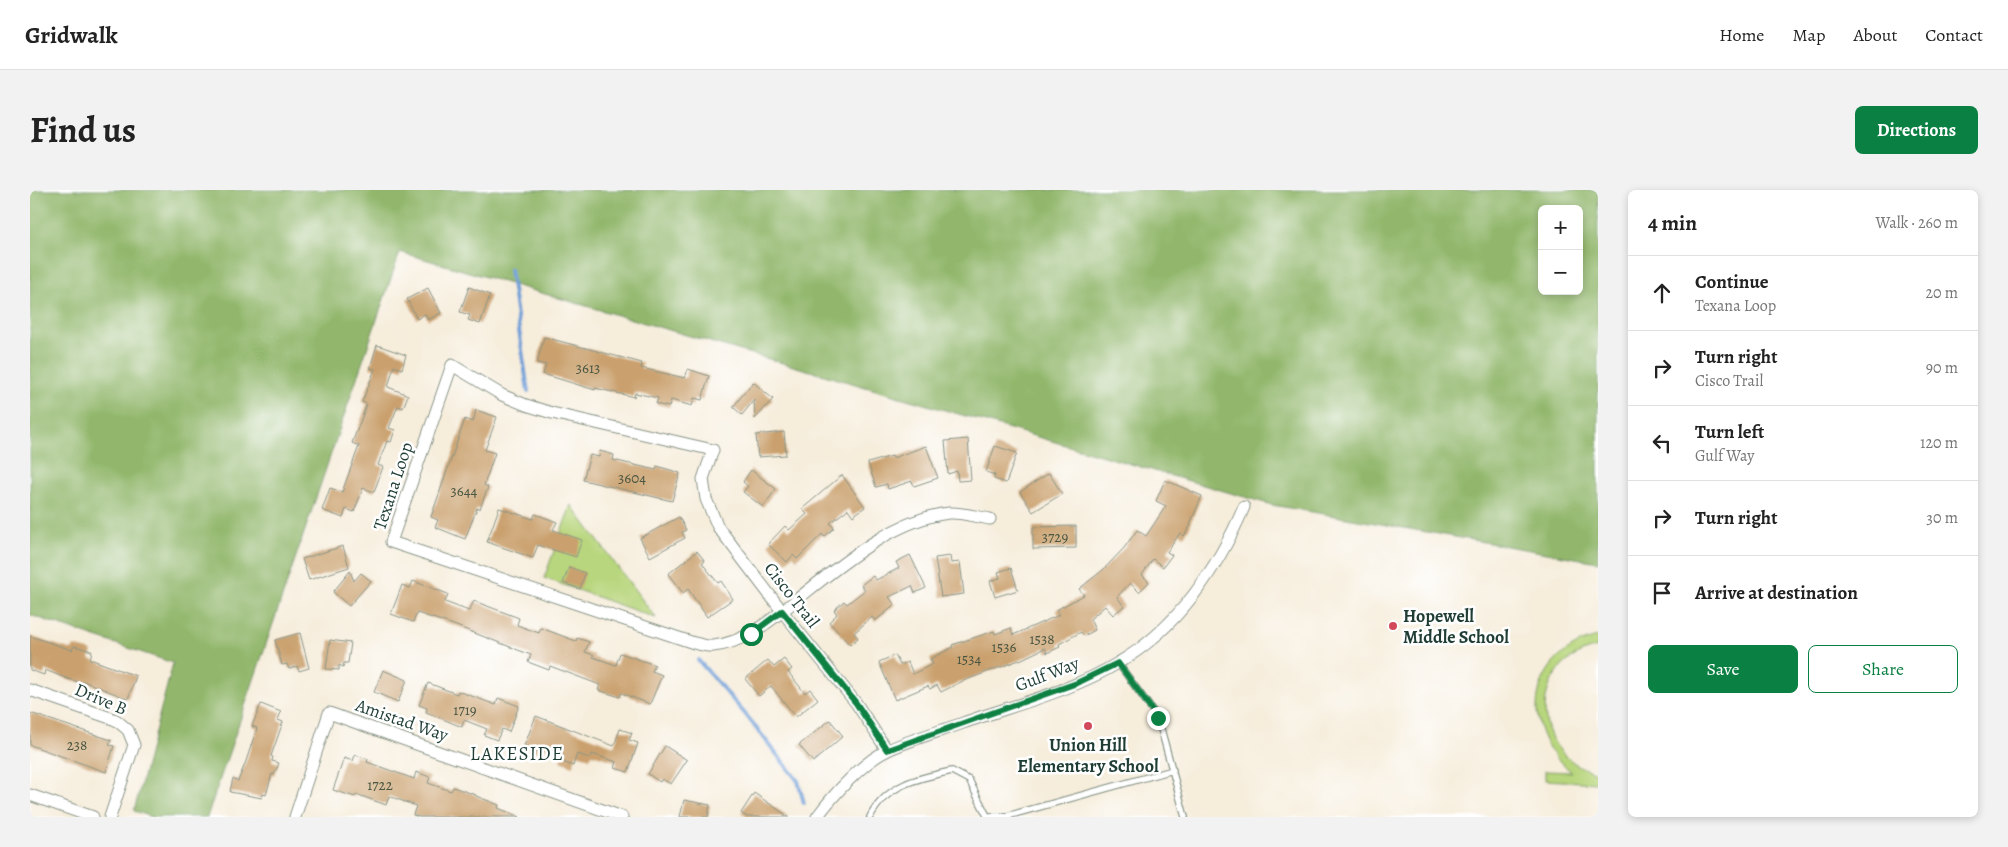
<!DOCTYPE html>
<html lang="en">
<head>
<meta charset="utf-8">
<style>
	body { margin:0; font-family:Alegreya,serif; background:#f2f2f2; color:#222 }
	.controls { position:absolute; right:15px; top:15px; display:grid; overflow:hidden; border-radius:8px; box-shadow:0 2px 8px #0003 }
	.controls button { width:45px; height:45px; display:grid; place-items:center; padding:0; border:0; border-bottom:1px solid #e0e0e0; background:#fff; color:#222; font:25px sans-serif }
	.stop { position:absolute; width:15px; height:15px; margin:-11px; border:4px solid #0b8043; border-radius:50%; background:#fff }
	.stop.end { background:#0b8043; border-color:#fff; box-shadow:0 1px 5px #0008 }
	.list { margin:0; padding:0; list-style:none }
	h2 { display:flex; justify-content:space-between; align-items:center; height:65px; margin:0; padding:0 20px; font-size:21px }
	h2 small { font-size:16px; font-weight:400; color:#767676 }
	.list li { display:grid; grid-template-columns:32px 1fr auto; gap:15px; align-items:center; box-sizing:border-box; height:75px; padding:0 20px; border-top:1px solid #e0e0e0 }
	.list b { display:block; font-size:19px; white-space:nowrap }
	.list p { margin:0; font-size:16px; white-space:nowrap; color:#767676 }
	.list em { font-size:16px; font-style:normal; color:#767676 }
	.actions { display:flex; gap:10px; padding:15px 20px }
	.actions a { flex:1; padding:11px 0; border:1px solid #0b8043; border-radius:8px; text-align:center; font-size:18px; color:#0b8043 }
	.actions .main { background:#0b8043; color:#fff }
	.icon { flex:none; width:28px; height:28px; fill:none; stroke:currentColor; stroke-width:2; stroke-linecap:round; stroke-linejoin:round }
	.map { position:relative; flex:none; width:1568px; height:627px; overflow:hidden; border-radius:8px }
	header { display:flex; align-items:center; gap:30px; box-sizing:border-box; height:70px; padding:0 25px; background:#fff; border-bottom:1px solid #e0e0e0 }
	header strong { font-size:24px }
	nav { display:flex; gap:28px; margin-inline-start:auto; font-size:18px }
	.intro { display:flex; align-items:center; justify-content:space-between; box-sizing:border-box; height:120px; padding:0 30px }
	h1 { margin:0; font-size:35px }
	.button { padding:12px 22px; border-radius:8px; background:#0b8043; color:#fff; font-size:18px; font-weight:700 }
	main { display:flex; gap:30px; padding:0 30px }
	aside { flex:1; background:#fff; border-radius:8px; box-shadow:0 2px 8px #0003 }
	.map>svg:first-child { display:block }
	.green { fill:#b8d67d; stroke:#6c8a58 }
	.forest { fill:#92b76c; stroke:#587a50; fill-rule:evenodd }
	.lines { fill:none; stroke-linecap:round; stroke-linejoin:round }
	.stream { stroke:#6e9fd8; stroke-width:4 }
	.building { fill:#caa16e }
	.service-casing { stroke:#8a9588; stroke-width:8 }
	.minor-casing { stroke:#8a9588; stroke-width:13 }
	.service { stroke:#fff; stroke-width:5.5 }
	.minor { stroke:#fff; stroke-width:11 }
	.route { stroke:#0b8043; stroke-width:6 }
	.poi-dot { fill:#d1495b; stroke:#fff; stroke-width:2 }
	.labels { text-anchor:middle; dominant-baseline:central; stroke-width:5; stroke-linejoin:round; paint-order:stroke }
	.number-label { font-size:15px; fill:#4a5642 }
	.street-label { font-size:18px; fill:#1f3d34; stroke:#fff }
	.poi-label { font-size:18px; font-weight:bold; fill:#1f3d34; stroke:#fff; text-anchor:start }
	.neighbourhood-label { font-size:19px; letter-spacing:1px; fill:#1f3d34; stroke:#fff }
</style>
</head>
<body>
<header>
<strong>Gridwalk</strong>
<nav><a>Home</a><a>Map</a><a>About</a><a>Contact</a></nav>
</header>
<div class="intro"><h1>Find us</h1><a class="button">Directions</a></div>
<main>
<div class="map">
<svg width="1568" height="627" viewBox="0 0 1568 627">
	<rect width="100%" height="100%" fill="#fff"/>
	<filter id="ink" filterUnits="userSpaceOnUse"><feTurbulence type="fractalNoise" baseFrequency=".02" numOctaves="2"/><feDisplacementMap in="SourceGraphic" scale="10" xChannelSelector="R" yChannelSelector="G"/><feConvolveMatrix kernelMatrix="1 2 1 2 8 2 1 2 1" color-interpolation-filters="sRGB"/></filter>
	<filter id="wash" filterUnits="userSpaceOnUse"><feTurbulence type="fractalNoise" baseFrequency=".0096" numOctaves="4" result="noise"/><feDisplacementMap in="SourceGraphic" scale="20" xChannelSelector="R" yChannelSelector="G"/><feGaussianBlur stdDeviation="1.12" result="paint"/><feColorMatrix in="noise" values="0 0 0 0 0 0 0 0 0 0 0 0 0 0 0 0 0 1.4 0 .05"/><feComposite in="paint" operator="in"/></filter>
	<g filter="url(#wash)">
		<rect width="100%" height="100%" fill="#f6eddb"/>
		<path class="green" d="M541,315L626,428L514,388Z
			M1568,447V457C1497,472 1498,566 1568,583V593L1515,590V581L1542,582C1486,541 1499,463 1568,447Z"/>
		<path class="forest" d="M0,0H1568V372L1242,315L370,62L177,627H122L104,621L143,473L0,425ZM1512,19H1549V101H1512Z"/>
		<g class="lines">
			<path class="stream" d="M480,79L498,201
				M668,470L716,525L768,591L774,613"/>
		</g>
		<g id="blocks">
			<path class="building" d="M439,97L460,105L450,134L438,130L440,125L430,122Z
				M398,98L411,123L398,130L395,124L387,129L377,109Z
				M514,147L612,173L611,178L655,188L658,179L679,186L672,210L664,208L662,216L641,210L639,217L626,214L628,208L605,203L604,207L565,198V200L513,184L516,175L507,173Z
				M347,155L376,165L372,179L364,176L358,197L378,205L373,218L368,216L359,238L365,240L361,252L357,251L348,275L353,277L344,302L333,298L324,322L316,319L313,328L292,320L300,298L312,302L329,256L322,253L337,214L332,212L345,179L340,178Z
				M723,192L743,209L725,229L724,210L712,225L703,217Z
				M446,220L467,227L455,260L465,263L454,295L458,297L450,319L447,318L435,349L405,337L408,330L401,327L435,229L443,232Z
				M754,242L756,265L728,267L726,245Z
				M938,249L941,290L928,291L927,281L918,284L915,251Z
				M896,256L908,288L884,296L882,291L858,299L857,294L846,297L838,273L862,266L863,268Z
				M965,256L987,263L976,293L964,289L965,285L956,282Z
				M570,261L584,265L583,270L626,280L627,276L650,283L642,311L553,290L560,265L569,267Z
				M721,280L746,299L733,317L713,302L718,296L713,292Z
				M1019,283L1032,304L1003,322L990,302Z
				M812,285L835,317L823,326L818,319L800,333L804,338L794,347L792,344L767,369L763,365L757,372L738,354L755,336L759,340L777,324L772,319Z
				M1135,290L1172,306L1160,334L1161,335L1154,346L1150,343L1137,362L1142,365L1133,377L1123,369L1112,385L1119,392L1109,402L1100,393L1087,407L1094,416L1083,425L1075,416L1060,429L1065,440L1054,446L1051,442L1029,454L1030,457L1017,463L1015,458L992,469L933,491L911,502L907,495L900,499L898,496L865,510L849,472L865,465L870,475L878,472L883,484L903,474L900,469L923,457L922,455L964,441L965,444L981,438L983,445L1029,425L1026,420L1054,405L1049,399L1073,380L1094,358L1107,340L1116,346L1136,316L1126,311Z
				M469,318L503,329L505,324L527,332L523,340L552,350L546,367L508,355L503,368L457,352Z
				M649,327L656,340L652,342L655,348L620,367L610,348Z
				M1046,336V358L1003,359V337Z
				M313,356L319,377L279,390L272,369Z
				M667,361L675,371L672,373L688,393L691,391L703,409L677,427L658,399L653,403L638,384Z
				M880,365L896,398L885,403L882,396L859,407L865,415L845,431L842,427L824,443L828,448L820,455L799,432L807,424L804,420L814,411L817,414L835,400L831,395L843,386L846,390L869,378L866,372Z
				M920,366L921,373L930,372L934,404L911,407L905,368Z
				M539,377L555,383L550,399L533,393Z
				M981,378L988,400L965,407L960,391L970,388L968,382Z
				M320,381L324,391L331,383L341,391L319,416L303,402Z
				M383,391L418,404L415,412L439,421L444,411L489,428L487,435L509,443L511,438L546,451L547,448L559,452L555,462L564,465L563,467L586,475L590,463L625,475L622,481L632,485L620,514L591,503L590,507L568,500L570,495L520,476L519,480L498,472L501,465L421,434L387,423L383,432L361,424L372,395L380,398Z
				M270,443L279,478L269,481L267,476L259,479L257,474L252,475L245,450Z
				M0,446L42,460L44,456L62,461L60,469L106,486L98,509L53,491V493L38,489L15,480L14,485L0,480Z
				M300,450L321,453L318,473H314L313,477L309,475V480L296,479Z
				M754,469L762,479L758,482L775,503L780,499L788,509L766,527L741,496L729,506L715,489L738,470L744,477Z
				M353,480L377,490L368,512L344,502Z
				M398,493L427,504L428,501L466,515L468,508L489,516L479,542L472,539L467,550L454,545L457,539L434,530L432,537L396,522L397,518L389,515Z
				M231,514L251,522L248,530L253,532L241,566L243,567L242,571L249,573L244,585L242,584L236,605L233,604L232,608L200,602L203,588L208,591L215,574L227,538L222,536Z
				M0,523L81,550L79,555L84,556L76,582L0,555Z
				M506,526L584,556L590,539L602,543L599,550L608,553L598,582L585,578L587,572L562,564L560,568L547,564L543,576L530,571L533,564L510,555L508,562L494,556Z
				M800,530L813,546L783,572L769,555Z
				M635,556L657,570L641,594L632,589L630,592L618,584Z
				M325,565L338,569L337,572L384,589L386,582L400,587L398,593L421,601L423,597L446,605V606L469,615L468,618L490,627H389L383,625L386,616L359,606L356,615L326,604L325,607L303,600L314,568L323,571Z
				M724,603L759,627H717L711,623Z
				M654,610L680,615L678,627H650Z"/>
		</g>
	</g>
	<g filter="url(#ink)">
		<use href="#blocks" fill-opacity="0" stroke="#8a9588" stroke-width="1"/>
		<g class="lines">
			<defs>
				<path id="service" d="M1088,473L1128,528L1155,627
					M840,627C857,594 888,588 922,581L939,590L957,626H977L1143,580"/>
				<path id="minor" d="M0,500L86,530L98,540L104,555L80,627
					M857,560L826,513L752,421L688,337L676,309L673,289L683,260L522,223L496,215L472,205L422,175L361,352L664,453C670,454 677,457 683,456C715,453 741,430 765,411C808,377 863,329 919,323C931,322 947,327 960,329
					M0,605L63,627
					M265,627L299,523L592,627
					M787,627C803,605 834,571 858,560C882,549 908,542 933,533C984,515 1042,501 1088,473C1147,439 1188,378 1214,317"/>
			</defs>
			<use href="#service" class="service-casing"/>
			<use href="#minor" class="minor-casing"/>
			<use href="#service" class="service"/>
			<use href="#minor" class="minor"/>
		</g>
	</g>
	<g class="lines" filter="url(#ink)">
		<path class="route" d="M721,444L752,421L826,513L857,560L1047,493L1088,473L1128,528"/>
	</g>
	<g class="poi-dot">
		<circle cx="1363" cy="436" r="5"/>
		<circle cx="1058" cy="536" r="5"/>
	</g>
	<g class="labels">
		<g class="number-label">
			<text x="558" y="178">3613</text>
			<text x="602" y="288">3604</text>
			<text x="434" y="301">3644</text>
			<text x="1025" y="347">3729</text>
			<text x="1012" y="449">1538</text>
			<text x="974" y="457">1536</text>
			<text x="939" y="469">1534</text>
			<text x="435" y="520">1719</text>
			<text x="47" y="555">238</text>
			<text x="350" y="595">1722</text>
		</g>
		<g class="street-label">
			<text transform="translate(363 296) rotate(-72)">Texana Loop</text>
			<text transform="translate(762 405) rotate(52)">Cisco Trail</text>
			<text transform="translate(1017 484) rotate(-21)">Gulf Way</text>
			<text transform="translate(71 509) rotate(23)">Drive B</text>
			<text transform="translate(372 530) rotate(19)">Amistad Way</text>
		</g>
		<g class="poi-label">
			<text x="1373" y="426">Hopewell<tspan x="1373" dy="21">Middle School</tspan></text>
			<text x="1058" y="555" text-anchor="middle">Union Hill<tspan x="1058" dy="21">Elementary School</tspan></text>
		</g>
		<g class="neighbourhood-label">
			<text x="487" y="564">LAKESIDE</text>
		</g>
	</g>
</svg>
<div class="controls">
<button>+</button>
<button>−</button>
</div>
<div class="stop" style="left:721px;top:444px"></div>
<div class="stop end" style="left:1128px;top:528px"></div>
</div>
<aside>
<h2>4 min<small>Walk · 260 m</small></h2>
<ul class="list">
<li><svg class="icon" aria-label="ahead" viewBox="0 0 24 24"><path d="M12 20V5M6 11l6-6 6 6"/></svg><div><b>Continue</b><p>Texana Loop</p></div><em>20 m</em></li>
<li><svg class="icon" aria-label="right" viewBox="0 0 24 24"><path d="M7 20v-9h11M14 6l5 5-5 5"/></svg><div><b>Turn right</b><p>Cisco Trail</p></div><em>90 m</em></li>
<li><svg class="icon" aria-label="left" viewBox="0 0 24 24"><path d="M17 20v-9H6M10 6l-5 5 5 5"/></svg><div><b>Turn left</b><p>Gulf Way</p></div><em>120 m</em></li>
<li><svg class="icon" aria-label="right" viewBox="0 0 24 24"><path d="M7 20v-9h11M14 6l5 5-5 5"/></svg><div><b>Turn right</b></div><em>30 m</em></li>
<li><svg class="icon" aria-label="arrive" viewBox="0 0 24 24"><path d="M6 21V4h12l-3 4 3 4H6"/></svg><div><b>Arrive at destination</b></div></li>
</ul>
<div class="actions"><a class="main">Save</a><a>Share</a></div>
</aside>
</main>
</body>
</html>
